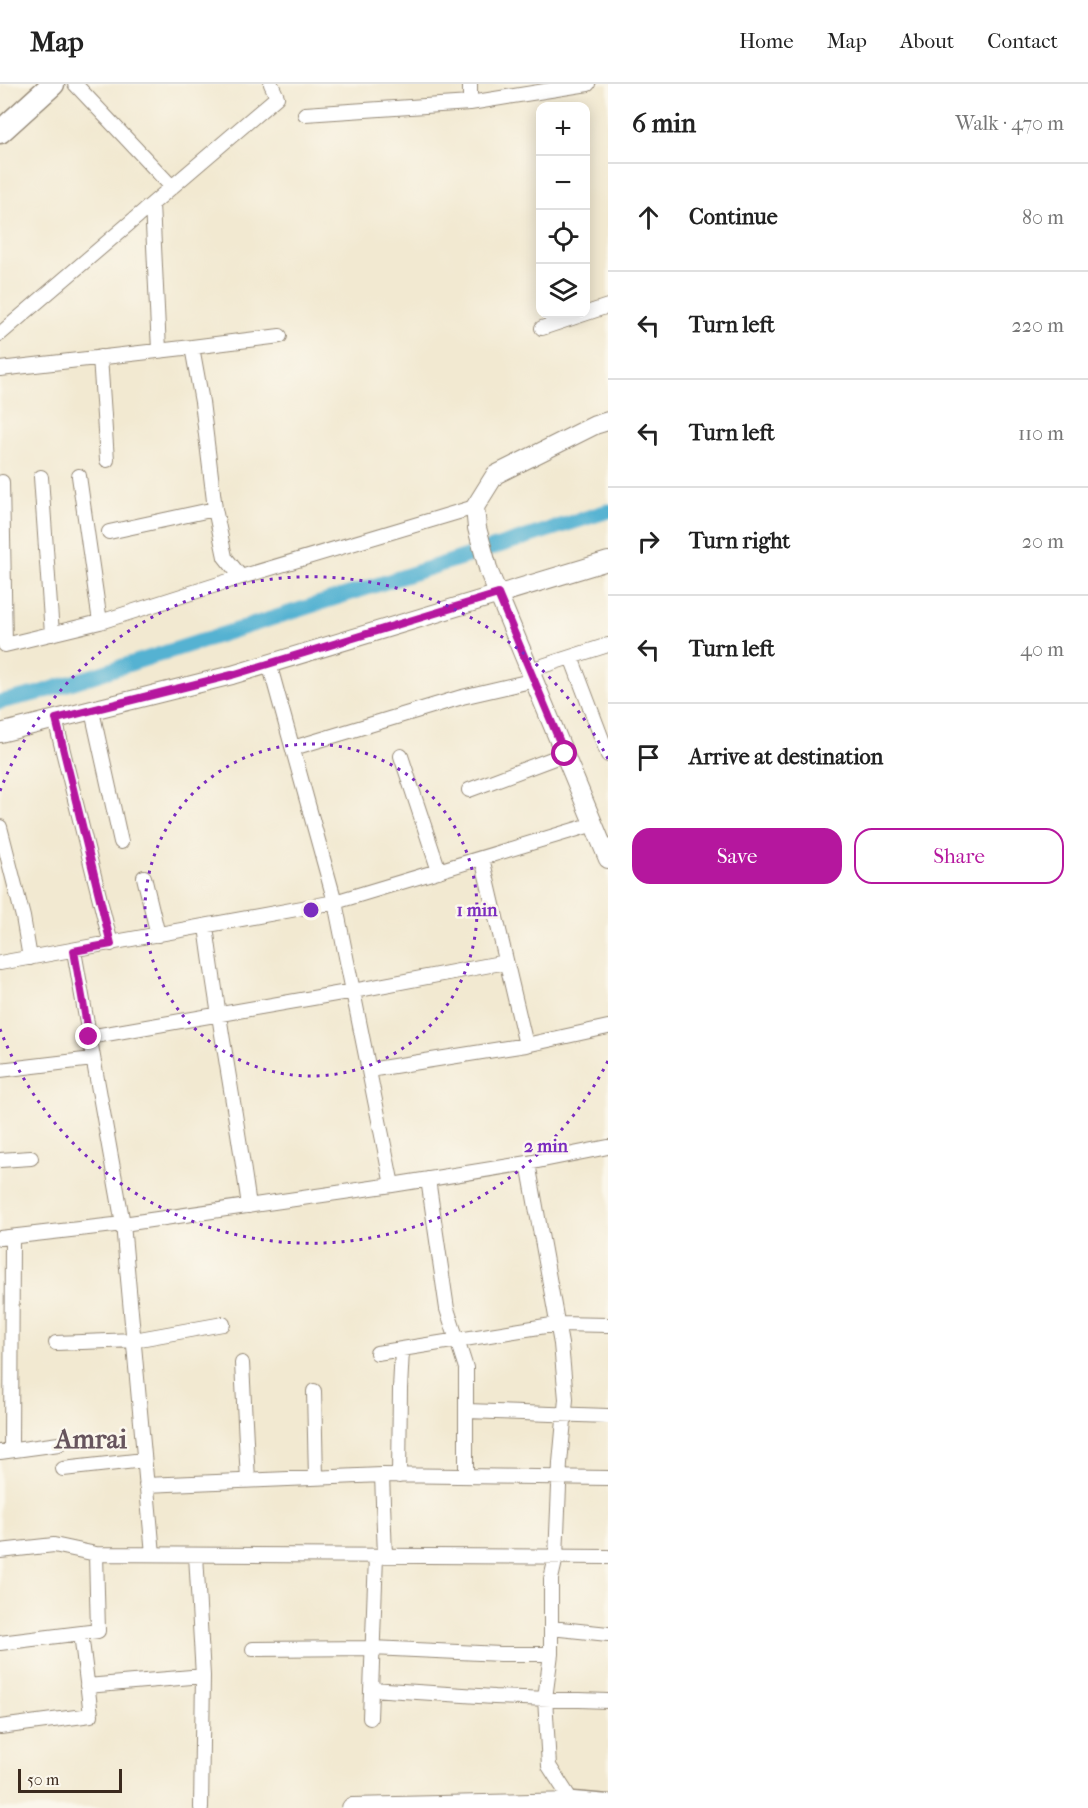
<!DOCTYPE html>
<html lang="en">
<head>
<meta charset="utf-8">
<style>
	body { margin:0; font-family:"IM FELL French Canon",serif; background:#f2f2f2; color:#222 }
	.controls { position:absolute; right:18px; top:18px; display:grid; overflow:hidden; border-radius:12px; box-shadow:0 3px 15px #0003 }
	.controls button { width:54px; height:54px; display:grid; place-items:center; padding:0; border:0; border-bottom:2px solid #e0e0e0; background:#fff; color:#222; font:30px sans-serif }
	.scale { position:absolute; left:18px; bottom:15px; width:104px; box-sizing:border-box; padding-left:6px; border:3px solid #3b2a1e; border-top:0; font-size:16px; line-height:21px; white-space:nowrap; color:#3b2a1e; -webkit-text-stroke:4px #fbf7ec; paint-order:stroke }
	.stop { position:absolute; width:18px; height:18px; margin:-14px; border:4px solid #b5179e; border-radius:50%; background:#fff }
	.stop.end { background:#b5179e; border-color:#fff; box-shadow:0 2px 6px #0008 }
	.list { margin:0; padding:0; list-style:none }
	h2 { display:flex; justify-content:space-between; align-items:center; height:78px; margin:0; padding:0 24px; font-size:26px }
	h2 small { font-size:20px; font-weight:400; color:#767676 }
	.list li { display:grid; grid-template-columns:39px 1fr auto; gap:18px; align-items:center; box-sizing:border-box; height:108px; padding:0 24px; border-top:2px solid #e0e0e0 }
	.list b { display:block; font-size:22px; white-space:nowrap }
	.list em { font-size:20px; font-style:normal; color:#767676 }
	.actions { display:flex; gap:12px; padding:18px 24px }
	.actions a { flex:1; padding:14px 0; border:2px solid #b5179e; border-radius:18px; text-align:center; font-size:21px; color:#b5179e }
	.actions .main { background:#b5179e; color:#fff }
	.icon { flex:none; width:33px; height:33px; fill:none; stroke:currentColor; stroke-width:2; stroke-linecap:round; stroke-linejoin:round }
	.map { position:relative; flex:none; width:608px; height:1724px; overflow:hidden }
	header { display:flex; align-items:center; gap:36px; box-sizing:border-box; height:84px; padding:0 30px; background:#fff; border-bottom:2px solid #e0e0e0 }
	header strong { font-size:28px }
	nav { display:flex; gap:33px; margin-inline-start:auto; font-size:21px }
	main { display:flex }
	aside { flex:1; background:#fff }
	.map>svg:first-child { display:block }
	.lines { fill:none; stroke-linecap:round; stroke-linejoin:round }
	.canal { stroke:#54b2d2; stroke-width:15 }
	.minor-casing { stroke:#968a78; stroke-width:16 }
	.tertiary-casing { stroke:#968a78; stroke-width:20 }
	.secondary-casing { stroke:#968a78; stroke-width:22 }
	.primary-casing { stroke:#968a78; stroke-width:25 }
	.minor { stroke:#fff; stroke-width:14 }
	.tertiary { stroke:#fff; stroke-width:18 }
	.secondary { stroke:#fff; stroke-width:20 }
	.primary { stroke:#fff; stroke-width:22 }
	.route { stroke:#b5179e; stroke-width:8 }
	.ring { fill:none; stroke:#7b2cbf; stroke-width:3; stroke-dasharray:3 6 }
	.labels { text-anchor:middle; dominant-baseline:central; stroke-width:5; stroke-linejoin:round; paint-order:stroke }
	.district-label { font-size:27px; font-weight:bold; fill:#67555d; stroke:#fbf7ec }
	.centre { fill:#7b2cbf; stroke:#fbf7ec; stroke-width:3 }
	.ring-label { font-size:18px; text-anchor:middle; font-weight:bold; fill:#7b2cbf; stroke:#fbf7ec; stroke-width:5; stroke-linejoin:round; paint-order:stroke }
</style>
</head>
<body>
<header>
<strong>Map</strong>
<nav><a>Home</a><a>Map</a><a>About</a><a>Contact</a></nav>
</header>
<main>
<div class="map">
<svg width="608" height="1724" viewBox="0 0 608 1724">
	<rect width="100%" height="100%" fill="#fbf7ec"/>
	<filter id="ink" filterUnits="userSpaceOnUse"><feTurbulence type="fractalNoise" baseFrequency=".0167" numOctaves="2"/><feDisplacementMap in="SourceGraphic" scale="12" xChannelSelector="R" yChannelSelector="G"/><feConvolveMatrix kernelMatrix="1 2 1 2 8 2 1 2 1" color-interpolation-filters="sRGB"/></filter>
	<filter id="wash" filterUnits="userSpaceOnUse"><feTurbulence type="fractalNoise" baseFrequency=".008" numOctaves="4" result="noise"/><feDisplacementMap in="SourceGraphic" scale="24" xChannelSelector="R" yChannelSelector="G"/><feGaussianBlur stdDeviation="1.35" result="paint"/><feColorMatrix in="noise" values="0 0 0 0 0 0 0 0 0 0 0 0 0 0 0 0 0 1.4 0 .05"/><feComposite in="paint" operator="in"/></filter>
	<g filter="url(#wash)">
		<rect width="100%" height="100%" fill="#f2e9d1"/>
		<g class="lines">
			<path class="canal" d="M0,618L39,609L608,427"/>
		</g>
	</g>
	<g filter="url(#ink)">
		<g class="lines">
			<defs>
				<path id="minor" d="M75,0L172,103
					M470,19V0
					M305,30L470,19L588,0
					M152,120L159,266
					M542,244L608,222
					M0,250L277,13L271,0
					M192,263L280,252
					M100,273L107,376
					M0,285L192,263L202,318L215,425L225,473L241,493L475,423
					M79,392L100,538
					M41,393L52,550
					M2,398L5,561L100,538L241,493
					M109,448L215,425
					M571,573L608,671
					M269,579L335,818L594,740
					M530,586L608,561
					M92,627L121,758
					M55,635L111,860
					M293,664L462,613L535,596
					M401,672L439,787
					M469,706L565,670
					M0,743L23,833L30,874
					M482,774L526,961
					M144,793L158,851
					M206,842C218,936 236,1028 249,1122
					M74,867L123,1140L392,1101
					M0,879L335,818L392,1101L528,1079
					M89,953L353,907L506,878
					M0,986L93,975
					M369,986L526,961L608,943
					M0,1076L31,1074
					M428,1095L447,1225L466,1284V1392
					M0,1154L123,1140L153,1470
					M56,1259L134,1256L223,1240
					M377,1269L558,1240L608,1241
					M242,1279L248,1397
					M314,1307L316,1394
					M467,1327L608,1332
					M11,1366L12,1153
					M0,1368L59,1360
					M63,1385L144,1376
					M382,1391L385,1472
					M399,1392L400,1305L402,1266
					M146,1401L382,1391L608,1394
					M0,1467L54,1461L96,1470L98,1547L0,1559
					M96,1470L608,1473
					M196,1471L203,1592L201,1724
					M551,1544L608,1550
					M253,1565L372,1564L501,1570H551
					M87,1602L203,1592
					M371,1605L494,1613L608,1617
					M370,1634L376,1472
					M0,1643L91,1631L81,1549
					M573,1719L549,1682L545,1614L551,1570V1495L556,1473L560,1379L566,1315L561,1260L528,1079L608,1063"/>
				<path id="tertiary" d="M608,337L595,341L495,391L475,423L477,444L489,488L608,775
					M0,649L232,591L608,477"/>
				<path id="secondary" d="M352,1724L573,1719"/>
				<path id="primary" d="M0,48L53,0
					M572,1724L573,1719L608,1722"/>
			</defs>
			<use href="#minor" class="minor-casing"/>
			<use href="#tertiary" class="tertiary-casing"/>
			<use href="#secondary" class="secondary-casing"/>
			<use href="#primary" class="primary-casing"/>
			<use href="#minor" class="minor"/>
			<use href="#tertiary" class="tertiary"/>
			<use href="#secondary" class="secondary"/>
			<use href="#primary" class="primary"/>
		</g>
	</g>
	<g class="lines" filter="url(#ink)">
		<path class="route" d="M89,953L74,867L111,860L56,635L232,591L498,510L565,670"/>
	</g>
	<g class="ring">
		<circle cx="311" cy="826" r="166"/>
		<path d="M608 977A333 333 0 0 1 0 945M0 707A333 333 0 0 1 608 675"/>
	</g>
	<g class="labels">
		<g class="district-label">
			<text x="91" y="1355">Amrai</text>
		</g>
	</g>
	<circle cx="311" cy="826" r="9" class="centre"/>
	<g class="ring-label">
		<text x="477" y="832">1 min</text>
		<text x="546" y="1068">2 min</text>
	</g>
</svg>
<div class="controls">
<button>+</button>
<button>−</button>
<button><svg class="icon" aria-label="locate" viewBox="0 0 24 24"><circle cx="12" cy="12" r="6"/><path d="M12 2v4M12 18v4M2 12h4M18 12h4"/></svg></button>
<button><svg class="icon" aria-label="layers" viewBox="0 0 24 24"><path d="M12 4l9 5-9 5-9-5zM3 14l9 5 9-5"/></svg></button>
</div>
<div class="scale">50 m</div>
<div class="stop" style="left:565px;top:670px"></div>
<div class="stop end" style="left:89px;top:953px"></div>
</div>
<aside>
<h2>6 min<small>Walk · 470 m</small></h2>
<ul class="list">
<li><svg class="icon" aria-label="ahead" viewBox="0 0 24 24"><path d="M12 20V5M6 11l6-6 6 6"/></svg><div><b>Continue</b></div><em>80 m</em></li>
<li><svg class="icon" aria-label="left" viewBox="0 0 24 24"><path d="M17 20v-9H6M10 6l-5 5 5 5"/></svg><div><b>Turn left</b></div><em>220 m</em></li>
<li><svg class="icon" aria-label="left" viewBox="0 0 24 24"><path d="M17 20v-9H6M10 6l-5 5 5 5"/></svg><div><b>Turn left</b></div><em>110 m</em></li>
<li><svg class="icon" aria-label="right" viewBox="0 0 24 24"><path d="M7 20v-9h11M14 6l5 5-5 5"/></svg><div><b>Turn right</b></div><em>20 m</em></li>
<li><svg class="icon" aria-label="left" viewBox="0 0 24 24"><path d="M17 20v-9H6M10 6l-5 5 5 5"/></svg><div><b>Turn left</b></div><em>40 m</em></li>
<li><svg class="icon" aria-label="arrive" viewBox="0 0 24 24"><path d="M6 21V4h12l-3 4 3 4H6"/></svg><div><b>Arrive at destination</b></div></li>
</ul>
<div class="actions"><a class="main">Save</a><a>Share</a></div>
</aside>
</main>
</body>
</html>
